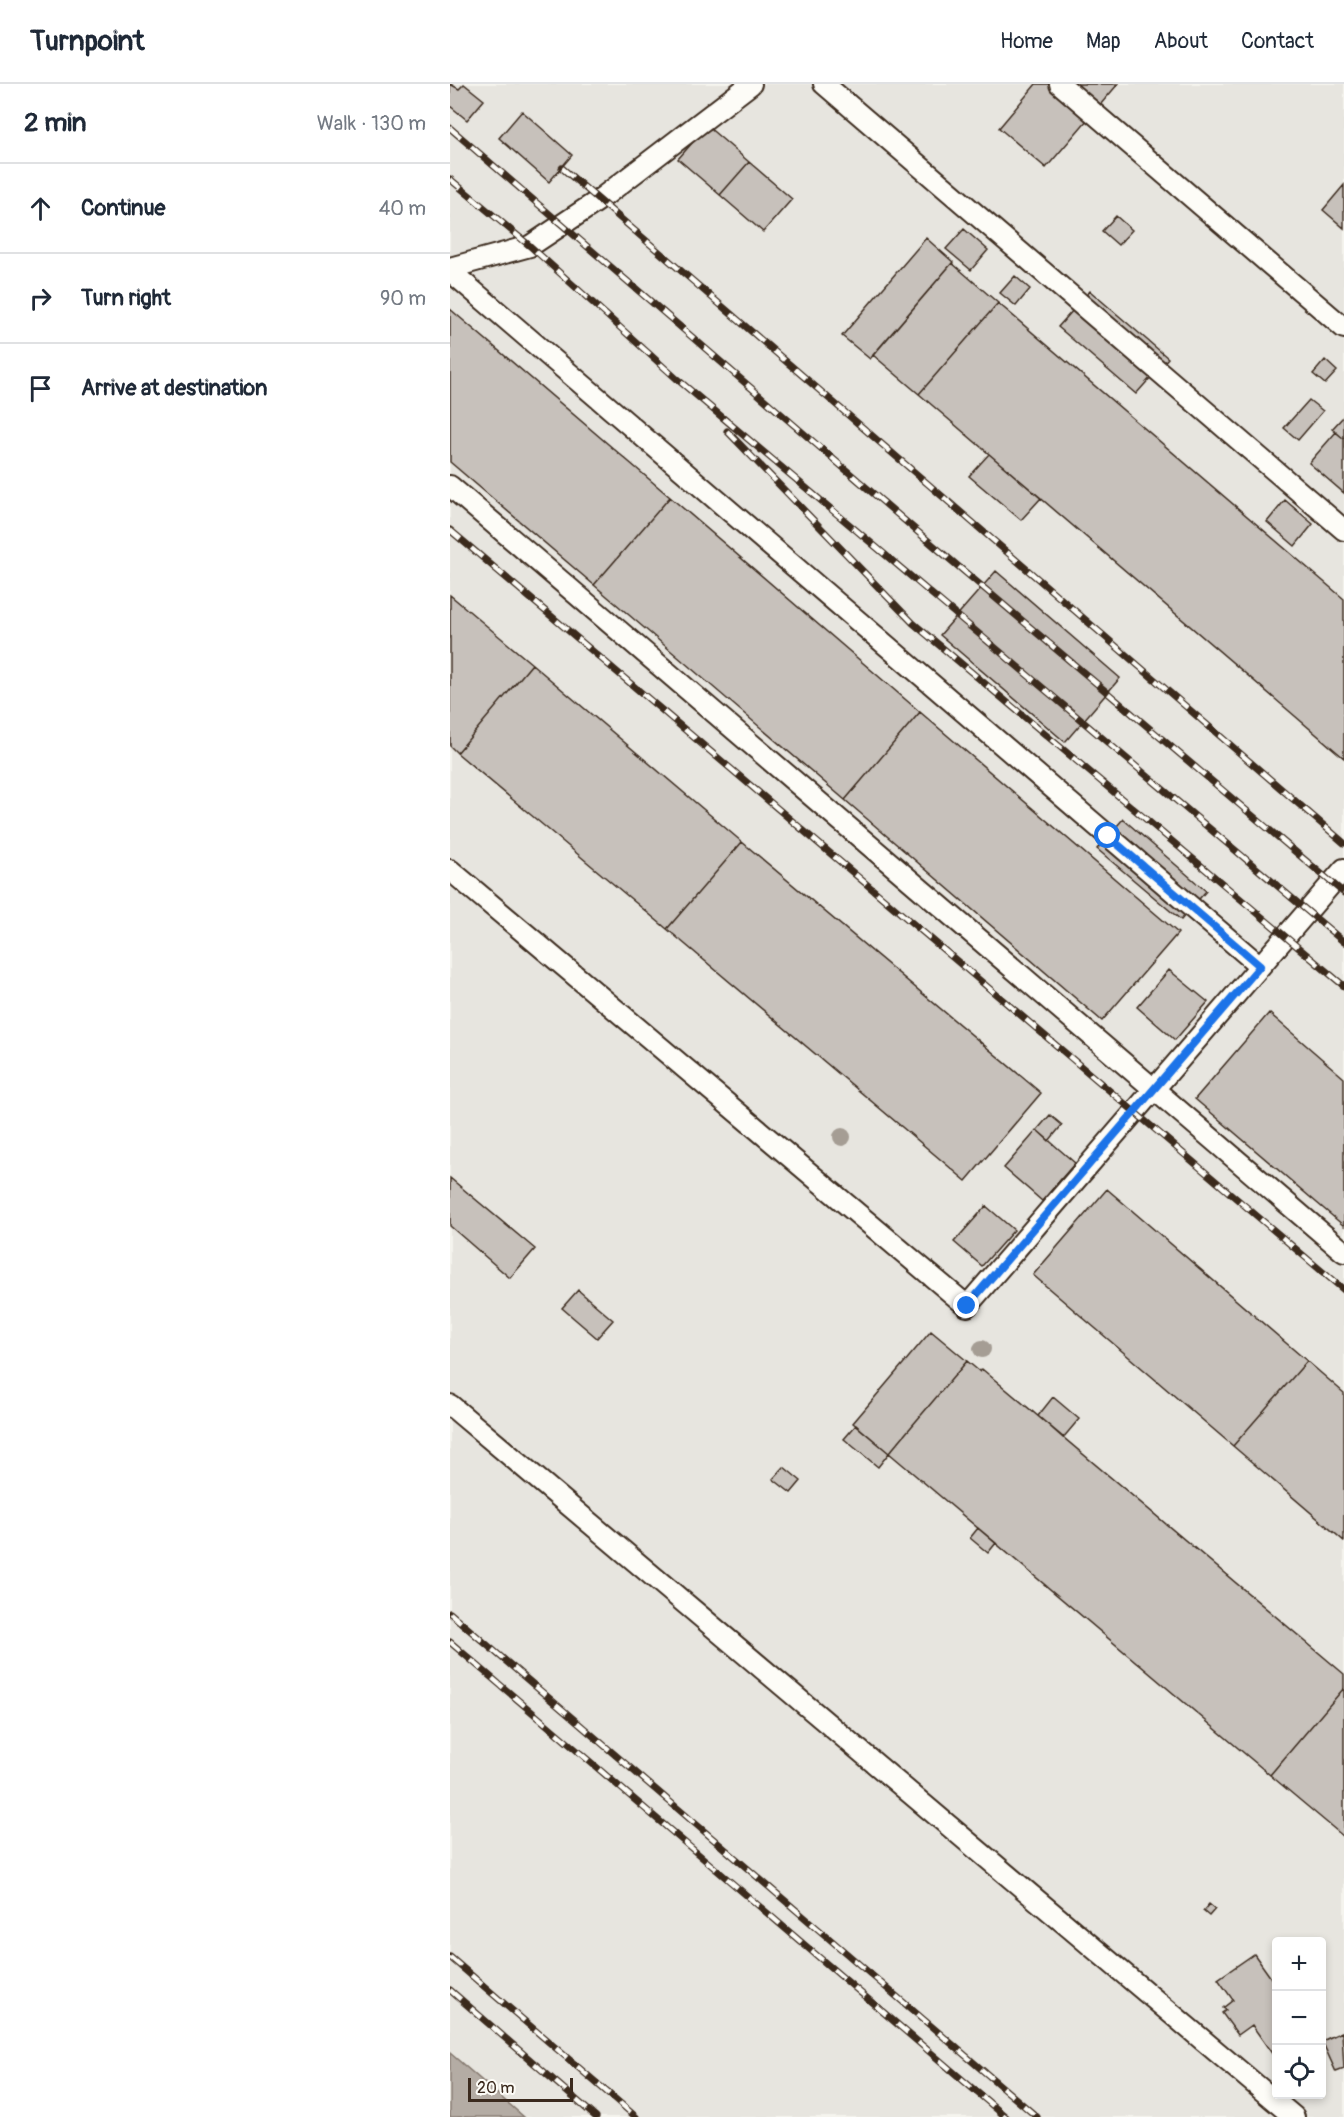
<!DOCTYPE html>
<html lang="en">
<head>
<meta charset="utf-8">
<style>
	body { margin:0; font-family:Pangolin,sans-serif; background:#f6f6f7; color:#1f2937 }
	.controls { position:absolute; right:18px; bottom:18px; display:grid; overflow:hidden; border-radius:6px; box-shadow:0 3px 9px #0003 }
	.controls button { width:54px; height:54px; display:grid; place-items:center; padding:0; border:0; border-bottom:2px solid #e0e1e3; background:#fff; color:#1f2937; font:30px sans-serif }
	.scale { position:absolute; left:18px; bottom:15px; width:105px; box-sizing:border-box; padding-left:6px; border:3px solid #3b2a1e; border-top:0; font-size:16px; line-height:21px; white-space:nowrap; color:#3b2a1e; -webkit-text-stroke:4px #fdfcf7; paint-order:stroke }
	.stop { position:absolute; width:18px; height:18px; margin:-14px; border:4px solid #1a73e8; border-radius:50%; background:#fff }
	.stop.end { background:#1a73e8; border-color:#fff; box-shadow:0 2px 6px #0008 }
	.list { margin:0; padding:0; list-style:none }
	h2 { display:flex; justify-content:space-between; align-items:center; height:78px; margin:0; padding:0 24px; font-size:26px }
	h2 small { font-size:20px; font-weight:400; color:#747a83 }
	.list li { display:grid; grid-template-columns:39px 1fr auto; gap:18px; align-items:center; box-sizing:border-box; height:90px; padding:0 24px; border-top:2px solid #e0e1e3 }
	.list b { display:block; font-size:22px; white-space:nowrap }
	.list em { font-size:20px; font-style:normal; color:#747a83 }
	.icon { flex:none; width:33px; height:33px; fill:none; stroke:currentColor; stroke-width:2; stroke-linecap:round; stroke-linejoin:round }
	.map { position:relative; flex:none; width:894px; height:2033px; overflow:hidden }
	header { display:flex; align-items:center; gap:36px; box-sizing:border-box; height:84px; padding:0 30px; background:#fff; border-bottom:2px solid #e0e1e3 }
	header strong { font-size:28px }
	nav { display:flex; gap:33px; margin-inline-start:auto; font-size:21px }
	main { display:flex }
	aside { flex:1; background:#fff }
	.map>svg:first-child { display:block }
	.built { fill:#e7e5df; fill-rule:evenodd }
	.water { fill:#b4aca4; stroke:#84786e; stroke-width:1.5 }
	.building { fill:#c7c1bb; stroke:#3b2a1e; stroke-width:1.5 }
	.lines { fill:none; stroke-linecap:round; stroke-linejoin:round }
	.service-casing { stroke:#3b2a1e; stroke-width:24 }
	.service { stroke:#fdfcf7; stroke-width:20 }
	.rail-casing { stroke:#3b2a1e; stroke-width:7 }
	.rail { stroke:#fdfcf7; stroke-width:4.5; stroke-dasharray:14; stroke-linecap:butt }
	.tree { fill:#a59d94 }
	.route { stroke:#1a73e8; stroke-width:8 }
</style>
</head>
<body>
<header>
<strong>Turnpoint</strong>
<nav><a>Home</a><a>Map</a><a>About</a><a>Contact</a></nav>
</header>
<main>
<aside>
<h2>2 min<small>Walk · 130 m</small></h2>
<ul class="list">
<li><svg class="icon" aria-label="ahead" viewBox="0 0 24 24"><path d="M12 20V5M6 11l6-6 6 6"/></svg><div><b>Continue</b></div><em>40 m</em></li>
<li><svg class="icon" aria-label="right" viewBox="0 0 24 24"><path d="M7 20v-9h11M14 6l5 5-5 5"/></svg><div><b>Turn right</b></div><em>90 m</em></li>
<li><svg class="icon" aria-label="arrive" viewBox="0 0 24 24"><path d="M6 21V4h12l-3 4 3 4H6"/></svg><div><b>Arrive at destination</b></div></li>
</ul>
</aside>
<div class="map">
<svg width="894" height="2033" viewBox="0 0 894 2033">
	<rect width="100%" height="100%" fill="#f5f4ee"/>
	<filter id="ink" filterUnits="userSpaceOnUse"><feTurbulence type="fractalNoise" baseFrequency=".0167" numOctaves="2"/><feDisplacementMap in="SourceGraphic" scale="12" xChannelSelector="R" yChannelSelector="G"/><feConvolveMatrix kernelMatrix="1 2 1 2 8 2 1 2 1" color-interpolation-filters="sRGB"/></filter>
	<g filter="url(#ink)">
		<path class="built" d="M0,0H894V2033H74L0,1969ZM826,1858H872V2010H826Z"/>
		<path class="water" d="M0,1969L74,2033H0Z"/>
		<path class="building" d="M0,0L9,5L14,0L34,16L17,36L0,22Z
			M586,0H668L596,84L549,44Z
			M72,27L122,71L99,98L49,54Z
			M257,42L299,78L270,111L228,75Z
			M299,78L342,115L313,148L270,111Z
			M894,101V144L873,126Z
			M666,132L682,146L668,161L652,147Z
			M514,145L538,166L521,186L496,165Z
			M476,154L503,178L420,275L392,252Z
			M502,179L548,219L469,310L423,271Z
			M502,179L548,219L469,310L423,271Z
			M565,192L580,205L566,222L550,209Z
			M640,207L718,274L686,310L608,243Z
			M548,219L894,515V674L469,310Z
			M0,225L220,413L144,501L0,378Z
			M875,276L887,287L875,300L863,290Z
			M859,316L873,327L848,356L834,344Z
			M894,332V355L882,345Z
			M886,348L894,355V409L859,379Z
			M539,370L591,414L571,436L519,392Z
			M220,413L470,628L395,716L144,501Z
			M835,416L863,440L845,462L817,438Z
			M546,487L670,594L615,658L490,551Z
			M0,511L82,580L7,669L0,662Z
			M82,580L292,758L217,845L7,669Z
			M470,628L728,849L652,937L395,716Z
			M673,735L756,807L731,836L647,765Z
			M292,758L591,1009L516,1097L217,845Z
			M719,886L758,918L725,956L687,923Z
			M819,929L894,994V1142L745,1015Z
			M600,1031L612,1041L599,1057L587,1046Z
			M587,1046L625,1079L592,1117L554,1084Z
			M0,1094L85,1165L60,1194L0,1142Z
			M657,1105L857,1277L783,1362L583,1191Z
			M536,1122L564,1146L532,1182L504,1158Z
			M128,1206L163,1236L147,1254L112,1224Z
			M481,1247L517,1277L439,1369L403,1339Z
			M517,1277L530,1288L532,1285L894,1590V1604L820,1691L439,1369Z
			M857,1277L894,1309V1457L783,1362Z
			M603,1313L629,1335L613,1354L588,1332Z
			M406,1341L439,1369L428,1383L394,1355Z
			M334,1383L351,1397L341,1409L323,1395Z
			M528,1444L546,1459L538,1469L520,1454Z
			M894,1604V1753L820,1691Z
			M759,1820L765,1825L759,1832L753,1827Z
			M804,1870L826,1901V1969L823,1971L802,1941L788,1951L772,1929L776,1926L773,1924L783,1916L768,1895Z
			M892,1948L894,1985L886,1988L872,1957Z"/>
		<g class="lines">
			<defs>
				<path id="service" d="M374,0L894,446
					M610,0L894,244
					M0,184L80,162L149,116L301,0
					M0,187L810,882
					M0,402L894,1168
					M0,786L517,1222L894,785
					M0,1321L844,2033"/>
			</defs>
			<use href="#service" class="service-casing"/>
			<use href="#service" class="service"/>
			<defs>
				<path id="rail" d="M0,44L483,461L894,809
					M112,84L894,759
					M0,95L80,162L227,295L894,858
					M277,347L463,539L894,902
					M0,446L894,1206
					M0,1529L587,2033
					M0,1558L556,2033
					M0,1873L186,2033
					M0,1906L146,2033"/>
			</defs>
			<use href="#rail" class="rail-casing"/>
			<use href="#rail" class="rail"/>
		</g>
		<g class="tree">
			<circle cx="392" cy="1053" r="9"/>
			<circle cx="532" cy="1265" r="9"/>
		</g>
	</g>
	<g class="lines" filter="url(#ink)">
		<path class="route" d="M517,1222L810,882L658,752"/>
	</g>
</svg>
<div class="controls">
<button>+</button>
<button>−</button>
<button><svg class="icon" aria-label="locate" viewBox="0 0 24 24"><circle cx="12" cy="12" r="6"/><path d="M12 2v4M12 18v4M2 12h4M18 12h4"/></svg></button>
</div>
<div class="scale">20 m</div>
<div class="stop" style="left:658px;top:752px"></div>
<div class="stop end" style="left:517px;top:1222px"></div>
</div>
</main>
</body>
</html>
